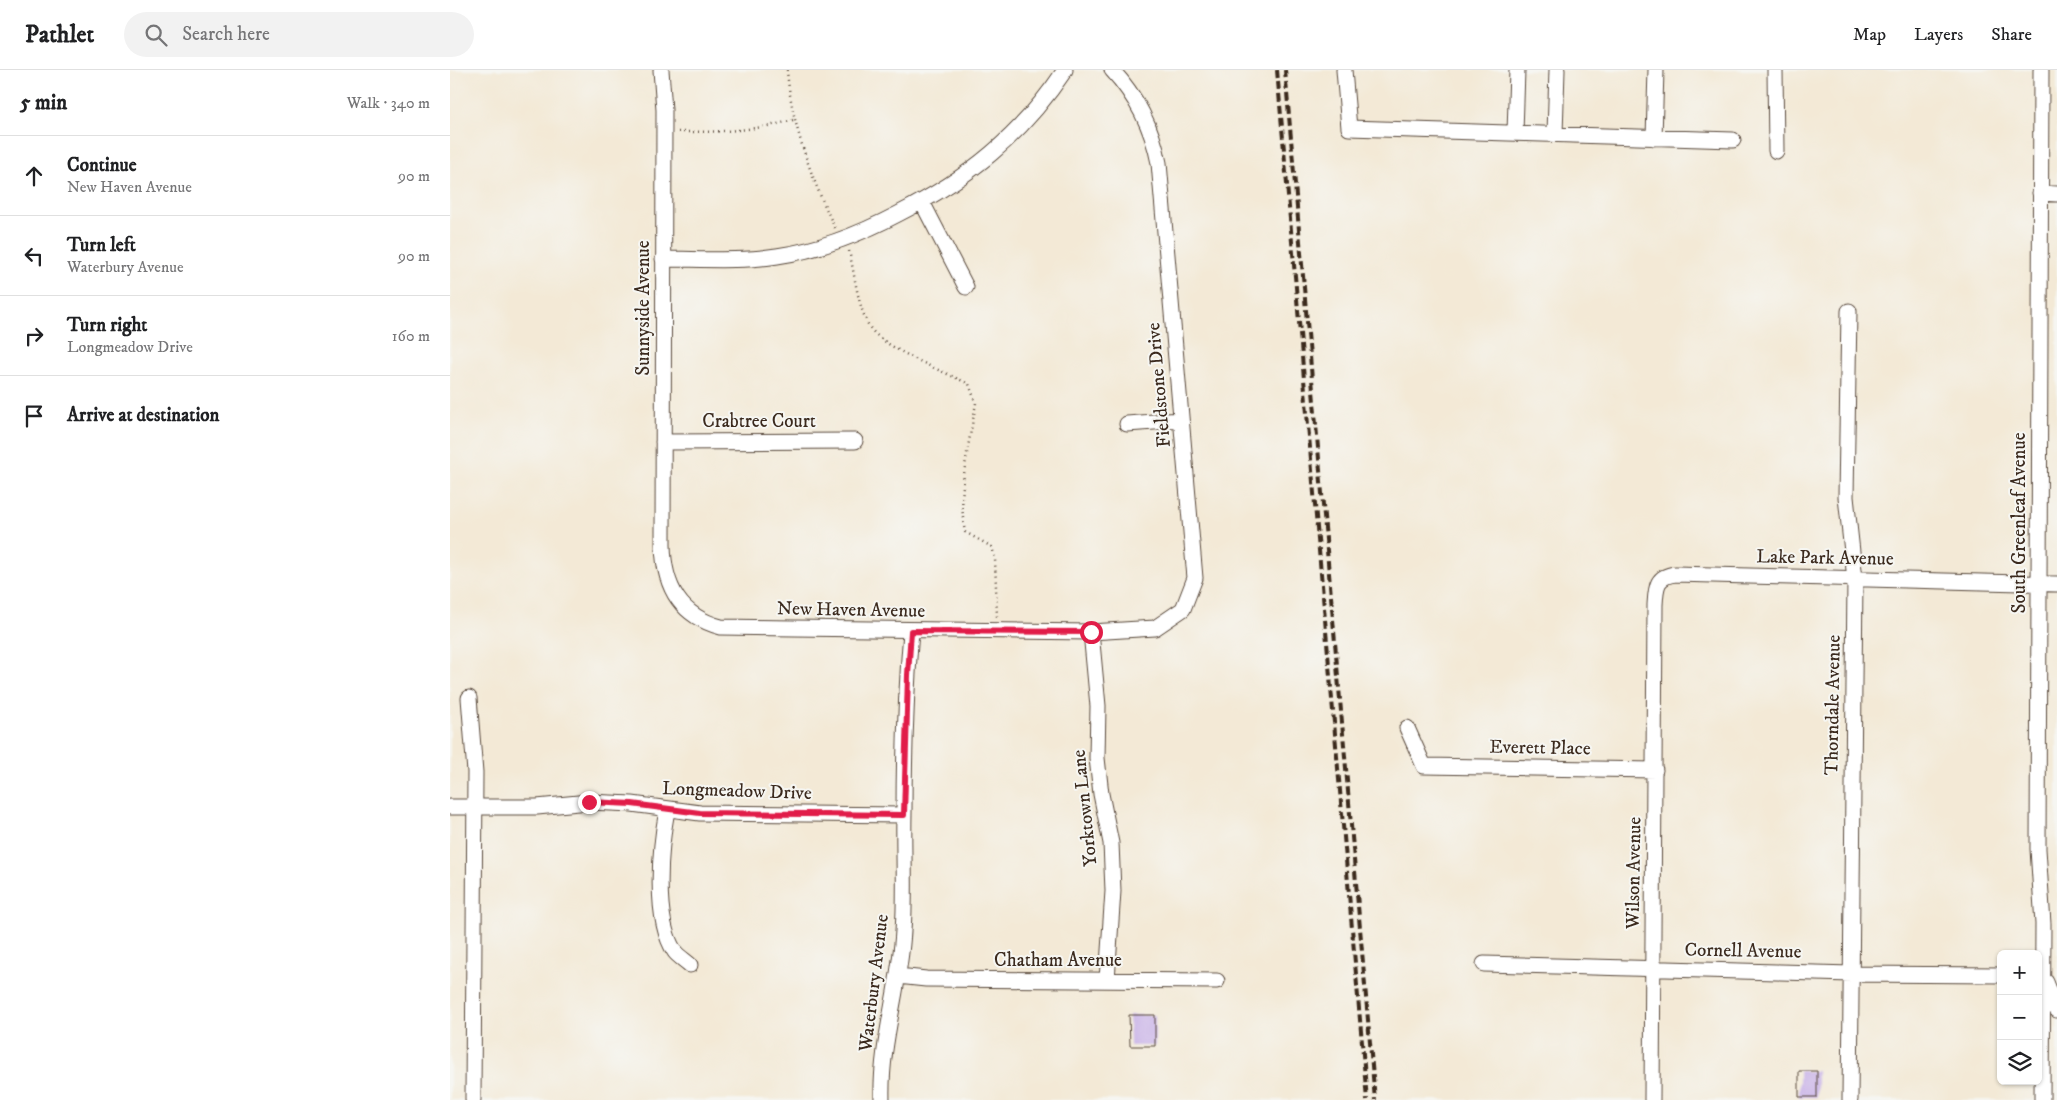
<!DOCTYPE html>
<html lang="en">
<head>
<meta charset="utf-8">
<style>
	body { margin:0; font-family:"IM FELL DW Pica",serif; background:#f2f2f2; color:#202124 }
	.controls { position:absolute; right:15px; bottom:15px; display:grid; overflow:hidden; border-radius:8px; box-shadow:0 1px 4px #0004 }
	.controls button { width:45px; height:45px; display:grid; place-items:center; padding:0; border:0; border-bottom:1px solid #e0e0e0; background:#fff; color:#202124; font:25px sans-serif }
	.stop { position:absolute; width:15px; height:15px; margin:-11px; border:4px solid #e11d48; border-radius:50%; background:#fff }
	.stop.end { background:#e11d48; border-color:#fff; box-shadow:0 1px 5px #0008 }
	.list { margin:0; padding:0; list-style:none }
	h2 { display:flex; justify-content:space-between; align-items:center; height:65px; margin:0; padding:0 20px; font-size:21px }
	h2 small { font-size:16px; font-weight:400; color:#757577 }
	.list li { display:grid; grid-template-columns:32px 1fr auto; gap:15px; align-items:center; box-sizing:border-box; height:80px; padding:0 20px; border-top:1px solid #e0e0e0 }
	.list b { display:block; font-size:19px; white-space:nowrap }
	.list p { margin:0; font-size:16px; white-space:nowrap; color:#757577 }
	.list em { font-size:16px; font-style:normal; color:#757577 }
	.icon { flex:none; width:28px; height:28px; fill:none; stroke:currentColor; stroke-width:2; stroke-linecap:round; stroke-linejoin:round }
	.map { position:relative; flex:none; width:1607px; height:1030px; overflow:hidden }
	header { display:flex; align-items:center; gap:30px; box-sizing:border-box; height:70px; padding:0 25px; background:#fff; border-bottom:1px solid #e0e0e0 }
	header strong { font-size:24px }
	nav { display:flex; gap:28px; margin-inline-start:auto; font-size:18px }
	.search { width:350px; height:45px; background:#f2f2f2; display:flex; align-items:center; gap:12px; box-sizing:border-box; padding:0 18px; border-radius:28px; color:#757577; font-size:19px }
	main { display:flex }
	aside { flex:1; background:#fff }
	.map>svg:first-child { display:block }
	.building { fill:#c2a9e6 }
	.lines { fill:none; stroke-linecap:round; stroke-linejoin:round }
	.minor-casing { stroke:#57473a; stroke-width:17 }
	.path { stroke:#57473a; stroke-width:2.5; stroke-dasharray:1 4; stroke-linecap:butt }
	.minor { stroke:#fff; stroke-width:15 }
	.rail { stroke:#3b2a1e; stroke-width:4; stroke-dasharray:8 4; stroke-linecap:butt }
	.route { stroke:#e11d48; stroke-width:6 }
	.labels { text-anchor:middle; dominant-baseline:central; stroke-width:4; stroke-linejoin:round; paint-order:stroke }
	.street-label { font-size:19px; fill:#3b2a1e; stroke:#f6f6f2 }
</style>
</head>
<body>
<header>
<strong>Pathlet</strong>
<div class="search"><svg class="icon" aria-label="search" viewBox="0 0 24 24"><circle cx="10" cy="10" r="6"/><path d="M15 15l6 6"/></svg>Search here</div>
<nav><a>Map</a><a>Layers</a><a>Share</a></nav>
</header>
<main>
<aside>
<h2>5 min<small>Walk · 340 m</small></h2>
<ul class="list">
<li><svg class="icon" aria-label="ahead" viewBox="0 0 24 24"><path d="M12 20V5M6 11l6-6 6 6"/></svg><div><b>Continue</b><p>New Haven Avenue</p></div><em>90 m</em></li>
<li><svg class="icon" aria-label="left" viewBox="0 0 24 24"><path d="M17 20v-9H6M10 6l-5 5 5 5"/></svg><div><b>Turn left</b><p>Waterbury Avenue</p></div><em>90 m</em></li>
<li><svg class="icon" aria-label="right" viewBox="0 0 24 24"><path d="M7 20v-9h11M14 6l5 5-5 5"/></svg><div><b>Turn right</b><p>Longmeadow Drive</p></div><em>160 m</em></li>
<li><svg class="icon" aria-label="arrive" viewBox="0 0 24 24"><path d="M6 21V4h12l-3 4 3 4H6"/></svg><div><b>Arrive at destination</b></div></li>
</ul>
</aside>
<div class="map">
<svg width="1607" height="1030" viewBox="0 0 1607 1030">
	<rect width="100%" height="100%" fill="#f6f6f2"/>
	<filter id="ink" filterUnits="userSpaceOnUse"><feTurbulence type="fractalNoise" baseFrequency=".02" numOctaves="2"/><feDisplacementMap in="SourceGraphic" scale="10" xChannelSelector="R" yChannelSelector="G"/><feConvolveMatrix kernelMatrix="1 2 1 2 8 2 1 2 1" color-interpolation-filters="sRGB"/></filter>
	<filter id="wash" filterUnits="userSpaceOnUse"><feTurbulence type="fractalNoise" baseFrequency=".0096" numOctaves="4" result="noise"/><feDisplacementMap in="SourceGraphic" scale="20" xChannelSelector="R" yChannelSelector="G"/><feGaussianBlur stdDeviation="1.12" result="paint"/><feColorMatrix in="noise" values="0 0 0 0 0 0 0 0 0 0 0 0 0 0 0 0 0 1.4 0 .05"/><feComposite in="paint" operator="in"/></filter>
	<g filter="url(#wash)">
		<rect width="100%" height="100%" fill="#f3e9d6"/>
		<g id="blocks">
			<path class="building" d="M679,945H705V976H680Z
				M1349,1001H1367V1027H1349Z"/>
		</g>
	</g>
	<g filter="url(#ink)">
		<use href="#blocks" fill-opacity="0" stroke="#57473a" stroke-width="1"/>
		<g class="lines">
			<defs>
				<path id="minor" d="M211,0L214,40L213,475C214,517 230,546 271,557L641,562L705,558L733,539L745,508L709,93C702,57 687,27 662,0
					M894,0L899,58L1283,70
					M1325,0L1326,81
					M1591,0L1588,779L1593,854L1592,1030
					M1065,63L1067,0
					M1105,64L1107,0
					M1204,68L1206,0
					M1590,123L1607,124
					M472,132L516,217
					M213,189C251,189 290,192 327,186C370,180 410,164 448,144C519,108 571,66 615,0
					M1399,241L1396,427L1405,509L1400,1030
					M677,354L731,350
					M213,372L405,371
					M641,562L648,636L647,688L651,724L661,773L663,821L657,910
					M19,628L25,702L23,1030
					M957,658L974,696L1205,700
					M0,737H87L139,732L182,734L250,743L454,745
					M217,740C210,777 203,850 225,882C229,887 236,891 240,895
					M1034,894L1401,904L1551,905
					M448,906L476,909L767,911
					M1596,912L1607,940
					M432,1030C430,973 450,918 453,861C456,822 453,782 454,743C454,682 456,621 461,561
					M1202,1030L1205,535C1206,517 1206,506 1226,504L1607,514"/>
			</defs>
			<use href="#minor" class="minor-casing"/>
			<path class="path" d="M337,0C341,53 362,110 385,158
				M228,62C268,62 308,61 346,49
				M399,181C405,205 407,234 419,256C430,277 497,303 519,314L526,333C519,374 507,421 515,462L542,477L545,488L547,547"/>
			<use href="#minor" class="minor"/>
			<path class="rail" d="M827,0L917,1030
				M835,0L925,1030"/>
		</g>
	</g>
	<g class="lines" filter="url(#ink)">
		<path class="route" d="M139,732L182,734L250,743L454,745L458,605L461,561L641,562"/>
	</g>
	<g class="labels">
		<g class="street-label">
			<text transform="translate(193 238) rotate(-90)">Sunnyside Avenue</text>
			<text transform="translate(709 315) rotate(-95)">Fieldstone Drive</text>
			<text x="309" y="351">Crabtree Court</text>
			<text transform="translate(1569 453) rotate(-90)">South Greenleaf Avenue</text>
			<text transform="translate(1375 488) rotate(1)">Lake Park Avenue</text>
			<text transform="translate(401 540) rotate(1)">New Haven Avenue</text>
			<text transform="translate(1383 635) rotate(-89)">Thorndale Avenue</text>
			<text transform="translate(1090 678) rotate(1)">Everett Place</text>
			<text transform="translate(287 721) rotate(2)">Longmeadow Drive</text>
			<text transform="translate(635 738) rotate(-96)">Yorktown Lane</text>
			<text transform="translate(1184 803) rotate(-89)">Wilson Avenue</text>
			<text transform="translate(1293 881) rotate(1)">Cornell Avenue</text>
			<text x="608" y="890">Chatham Avenue</text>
			<text transform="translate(424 913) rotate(-83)">Waterbury Avenue</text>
		</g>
	</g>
</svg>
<div class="controls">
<button>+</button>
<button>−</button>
<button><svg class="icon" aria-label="layers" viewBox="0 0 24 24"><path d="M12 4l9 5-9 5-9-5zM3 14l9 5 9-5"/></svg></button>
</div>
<div class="stop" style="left:641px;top:562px"></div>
<div class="stop end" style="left:139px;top:732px"></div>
</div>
</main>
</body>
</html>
